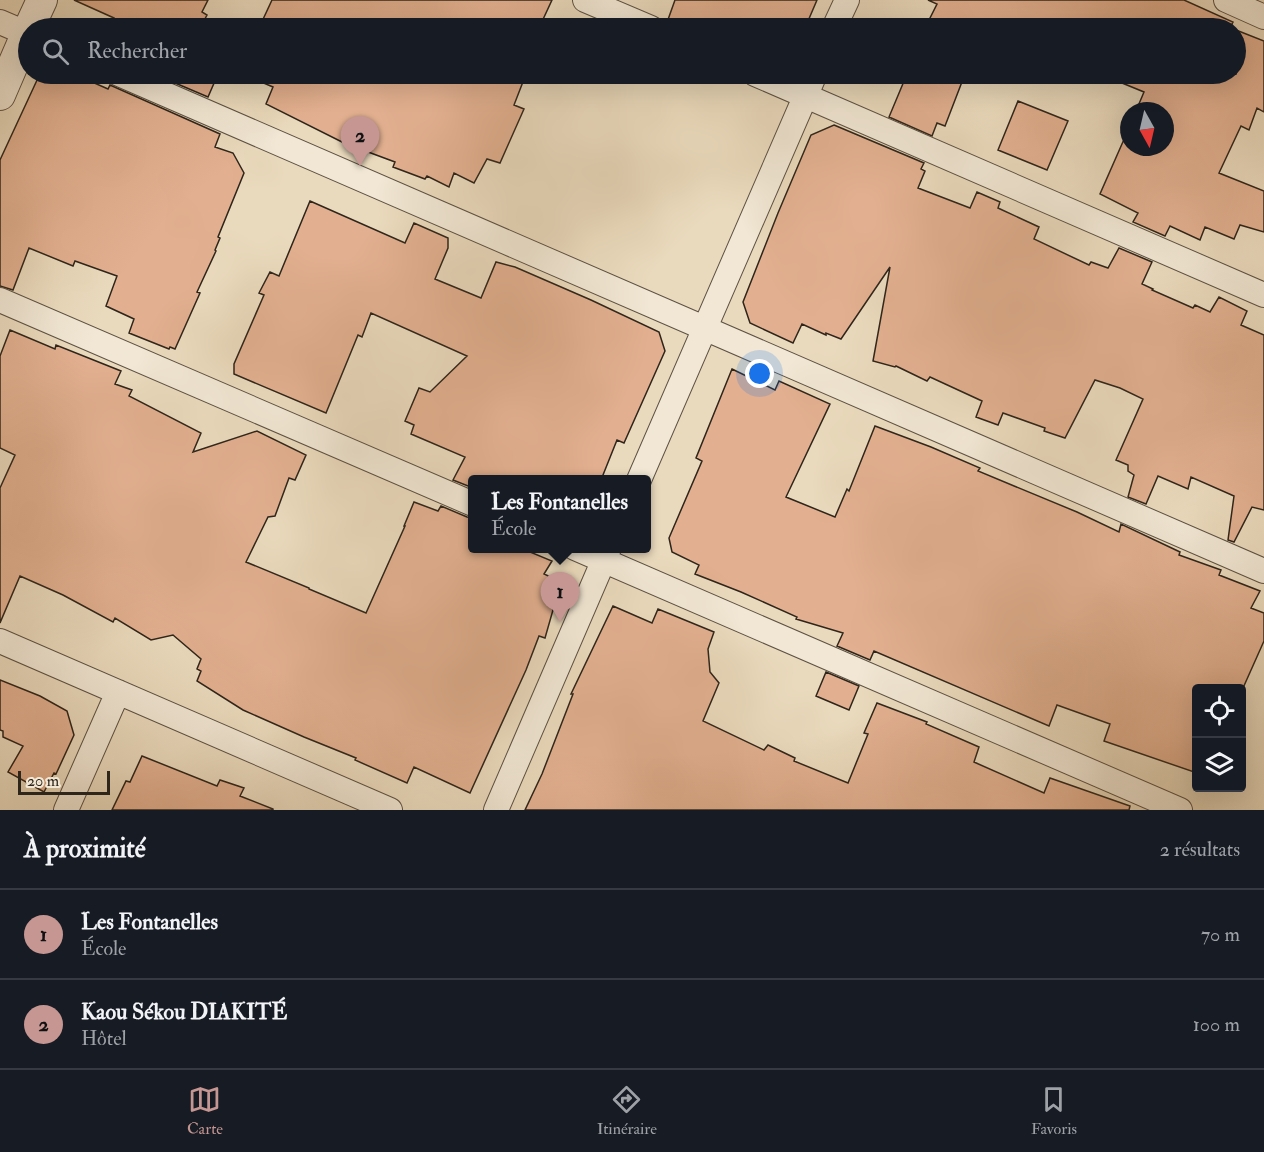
<!DOCTYPE html>
<html lang="fr">
<head>
<meta charset="utf-8">
<style>
	body { margin:0; font-family:"IM FELL Double Pica",serif; background:#242831; color:#f1f3f6 }
	.controls { position:absolute; right:18px; bottom:18px; display:grid; overflow:hidden; border-radius:6px; box-shadow:0 6px 24px #0002 }
	.controls button { width:54px; height:54px; display:grid; place-items:center; padding:0; border:0; border-bottom:2px solid #363941; background:#171b24; color:#f1f3f6; font:30px sans-serif }
	.compass { position:absolute; left:1120px; top:102px; width:54px; height:54px; border-radius:50%; background:#171b24; box-shadow:0 6px 24px #0002; rotate:172deg }
	.scale { position:absolute; left:18px; bottom:15px; width:92px; box-sizing:border-box; padding-left:6px; border:3px solid #2e251b; border-top:0; font-size:16px; line-height:21px; white-space:nowrap; color:#2e251b; -webkit-text-stroke:4px #f1e7d4; paint-order:stroke }
	.you { position:absolute; left:760px; top:374px; width:21px; height:21px; margin:-15px; border:4px solid #fff; border-radius:50%; background:#1a73e8; box-shadow:0 0 0 9px #1a73e833 }
	.badge { display:grid; place-items:center; width:39px; height:39px; border-radius:50%; background:#c59692; color:#111; font-size:20px; font-weight:700 }
	.pin { position:absolute; translate:-50% -50px; filter:drop-shadow(0 2px 3px #0008) }
	.pin::after { content:''; position:absolute; top:32px; width:21px; height:18px; background:inherit; clip-path:polygon(0 0,100% 0,50% 100%) }
	.popup { position:absolute; left:468px; top:475px; width:183px; height:78px; box-sizing:border-box; display:grid; place-content:center; border-radius:6px; background:#171b24; filter:drop-shadow(0 2px 4px #0005); font-size:20px; white-space:nowrap; color:#9ea1a6 }
	.popup b { font-size:22px; color:#f1f3f6 }
	.popup::after { content:''; position:absolute; left:50%; top:100%; margin-left:-12px; border:12px solid transparent; border-top-color:#171b24 }
	.list { margin:0; padding:0; list-style:none }
	h2 { display:flex; justify-content:space-between; align-items:center; height:78px; margin:0; padding:0 24px; font-size:26px }
	h2 small { font-size:20px; font-weight:400; color:#9ea1a6 }
	.list li { display:grid; grid-template-columns:39px 1fr auto; gap:18px; align-items:center; box-sizing:border-box; height:90px; padding:0 24px; border-top:2px solid #363941 }
	.list b { display:block; font-size:22px; white-space:nowrap }
	.list p { margin:0; font-size:20px; white-space:nowrap; color:#9ea1a6 }
	.list em { font-size:20px; font-style:normal; color:#9ea1a6 }
	.icon { flex:none; width:33px; height:33px; fill:none; stroke:currentColor; stroke-width:2; stroke-linecap:round; stroke-linejoin:round }
	.map { position:relative; flex:none; width:1264px; height:810px; overflow:hidden }
	.search { position:absolute; background:#171b24; box-shadow:0 6px 24px #0002; left:18px; right:18px; top:18px; height:66px; display:flex; align-items:center; gap:15px; box-sizing:border-box; padding:0 21px; border-radius:33px; color:#9ea1a6; font-size:22px }
	.sheet { height:258px; background:#171b24 }
	nav { display:flex; justify-content:space-around; align-items:center; box-sizing:border-box; height:84px; border-top:2px solid #363941; background:#171b24; font-size:16px; color:#9ea1a6 }
	nav a { display:grid; justify-items:center; gap:3px }
	nav .on { color:#c59692 }
	.map>svg:first-child { display:block }
	.building { fill:#e2b090; stroke:#2e251b; stroke-width:1.5 }
	.lines { fill:none; stroke-linecap:round; stroke-linejoin:round }
	.minor-casing { stroke:#5d5244; stroke-width:26 }
	.tertiary-casing { stroke:#5d5244; stroke-width:32 }
	.minor { stroke:#f1e7d4; stroke-width:24 }
	.tertiary { stroke:#f1e7d4; stroke-width:30 }
</style>
</head>
<body>
<div class="map">
<svg width="1264" height="810" viewBox="0 0 1264 810">
	<rect width="100%" height="100%" fill="#eadabd"/>
	<filter id="stains"><feTurbulence type="fractalNoise" baseFrequency=".00333" numOctaves="4"/><feColorMatrix values="0 0 0 0 .2 0 0 0 0 .09 0 0 0 0 .02 0 0 0 .5 -.17"/></filter>
	<radialGradient id="worn" r=".72"><stop offset=".6" stop-color="#630" stop-opacity="0"/><stop offset="1" stop-color="#630" stop-opacity=".3"/></radialGradient>
	<path class="building" d="M74,0H208L202,12L207,15L200,28H110L114,18Z
		M272,0H552L539,28H259Z
		M675,0H817L805,28H665Z
		M928,0H1184L1233,22L1230,28H1232H995L989,26L988,28L984,26L983,28H925L937,4Z
		M1236,30L1264,41V112L1257,108L1249,130L1241,126L1219,173L1264,191V232L1240,225L1234,239L1205,227L1200,240L1170,226L1165,236L1133,222L1138,213L1100,194L1129,128V147H1165V111H1136L1144,92L1100,74H1236Z
		M47,74H74L108,89L110,85L220,134L215,147L233,153L244,173L218,237L220,238L215,250L216,251L197,292L200,293L175,349L170,347L169,349L129,333L134,319L106,306L117,276L75,261L73,266L29,248L13,290L0,286V160L38,78Z
		M154,74H218L208,97Z
		M242,74H526L514,105L524,109L500,163L487,159L474,183L454,173L449,187L427,176L425,179L393,167L395,162L344,143L266,104L273,87Z
		M907,74H965L945,126L937,123L932,136L889,117Z
		M1018,101L1068,121L1047,170L998,150Z
		M834,125L924,163L921,169L925,171L918,188L970,208L977,192L1000,202L998,208L1039,227L1034,239L1089,265L1091,262L1108,268L1119,248L1152,262L1142,284L1153,289L1152,290L1193,308L1195,305L1210,312L1219,297L1247,311L1241,325L1264,335V510L1252,507L1234,542L1228,540L1234,496L1191,477L1188,489L1158,476L1146,504L1128,497L1134,475L1128,471V465L1116,460L1143,399L1120,388L1095,380L1065,438L1044,431L1045,428L1003,413L998,425L976,417L982,401L930,377L927,381L896,366L895,367L873,361L890,267L841,339L826,333V335L802,324L793,343L750,323L743,302L778,213L811,135Z
		M310,201L405,243L414,223L448,238V248L435,279L481,298L496,262L515,267L591,300L659,332L665,351L624,443L617,440L601,480H473V488L453,480L465,457L411,434L414,425L405,421L419,388L430,392L467,356L371,313L362,337L358,335L326,413L234,374V364L264,295L259,293L270,272L279,276Z
		M10,330L55,349L56,345L121,371L115,384L132,390L129,396L201,433L193,452L257,431L306,455L295,480L289,478L275,516L268,517L246,562L309,588V589L366,613L405,526H404L414,502L438,511L441,506L467,517L473,518V549H523L552,561L544,574L561,582L545,638L539,636L526,670L470,793L414,767L407,783L355,760L356,758L304,737L243,710L197,681L201,671L197,669L201,659L173,635L151,640L115,618L113,622L63,595L20,576L0,623V488L15,455L0,448V356Z
		M732,369L775,390L779,381L830,404L786,497L835,517L847,489L849,491L875,426L931,447L980,468L978,471L1077,512L1119,532L1121,524L1180,552L1179,555L1221,570L1219,575L1260,591L1251,608L1264,613V641L1243,688H1197V773L1104,741L1110,724L1057,705L1049,726L874,651L870,660L837,646L843,633L796,619L797,617L741,592L695,574L699,565L672,552L669,538L702,461L696,458Z
		M613,606L652,623L658,609L714,632L708,649L710,672L719,683L703,721L764,750L768,745L795,758L794,761L848,783L868,734L864,733L877,703L927,722L926,724L979,747L974,762L1044,793L1050,778L1130,806L1129,810H525L542,774L573,694H571Z
		M826,672L859,686L849,710L816,696Z
		M0,680L40,696L67,711L74,735L56,774L54,773L44,792L8,772L23,746L3,737V731L0,730Z
		M142,756L217,786L220,780L244,788L240,796L273,809V810H112L126,781L130,782Z"/>
	<g class="lines">
		<defs>
			<path id="minor" d="M585,0L651,28
				M1226,0L1264,17
				M0,22L28,34
				M834,28L847,0
				M119,74L1264,571
				M755,74L1264,295
				M0,300L473,504
				M639,480L815,74
				M575,548L1180,810
				M0,641L390,810
				M66,810L118,692
				M496,810L609,548"/>
			<path id="tertiary" d="M29,28L42,0
				M0,95L28,30"/>
		</defs>
		<use href="#minor" class="minor-casing"/>
		<use href="#tertiary" class="tertiary-casing"/>
		<use href="#minor" class="minor"/>
		<use href="#tertiary" class="tertiary"/>
	</g>
	<rect width="100%" height="100%" filter="url(#stains)"/>
	<rect width="100%" height="100%" fill="url(#worn)"/>
</svg>
<div class="controls">
<button><svg class="icon" aria-label="locate" viewBox="0 0 24 24"><circle cx="12" cy="12" r="6"/><path d="M12 2v4M12 18v4M2 12h4M18 12h4"/></svg></button>
<button><svg class="icon" aria-label="layers" viewBox="0 0 24 24"><path d="M12 4l9 5-9 5-9-5zM3 14l9 5 9-5"/></svg></button>
</div>
<svg class="compass" viewBox="-18 -18 36 36"><path d="M0-13l5 13h-10z" fill="#e53935"/><path d="M0 13l5-13h-10z" fill="#9ea1a6"/></svg>
<div class="scale">20 m</div>
<div class="you"></div>
<div class="pin badge" style="left:560px;top:622px">1</div>
<div class="popup"><b>Les Fontanelles</b>École</div>
<div class="pin badge" style="left:360px;top:166px">2</div>
<div class="search"><svg class="icon" aria-label="search" viewBox="0 0 24 24"><circle cx="10" cy="10" r="6"/><path d="M15 15l6 6"/></svg>Rechercher</div>
</div>
<section class="sheet">
<h2>À proximité<small>2 résultats</small></h2>
<ul class="list">
<li><span class="badge">1</span><div><b>Les Fontanelles</b><p>École</p></div><em>70 m</em></li>
<li><span class="badge">2</span><div><b>Kaou Sékou DIAKITÉ</b><p>Hôtel</p></div><em>100 m</em></li>
</ul>
</section>
<nav>
<a class="on"><svg class="icon" aria-label="map" viewBox="0 0 24 24"><path d="M3 6l6-2 6 2 6-2v14l-6 2-6-2-6 2zM9 4v14M15 6v14"/></svg>Carte</a>
<a><svg class="icon" aria-label="directions" viewBox="0 0 24 24"><path d="M12 3l9 9-9 9-9-9zM9 14v-3h6M13 9l2 2-2 2"/></svg>Itinéraire</a>
<a><svg class="icon" aria-label="saved" viewBox="0 0 24 24"><path d="M7 4h10v16l-5-4-5 4z"/></svg>Favoris</a>
</nav>
</body>
</html>
